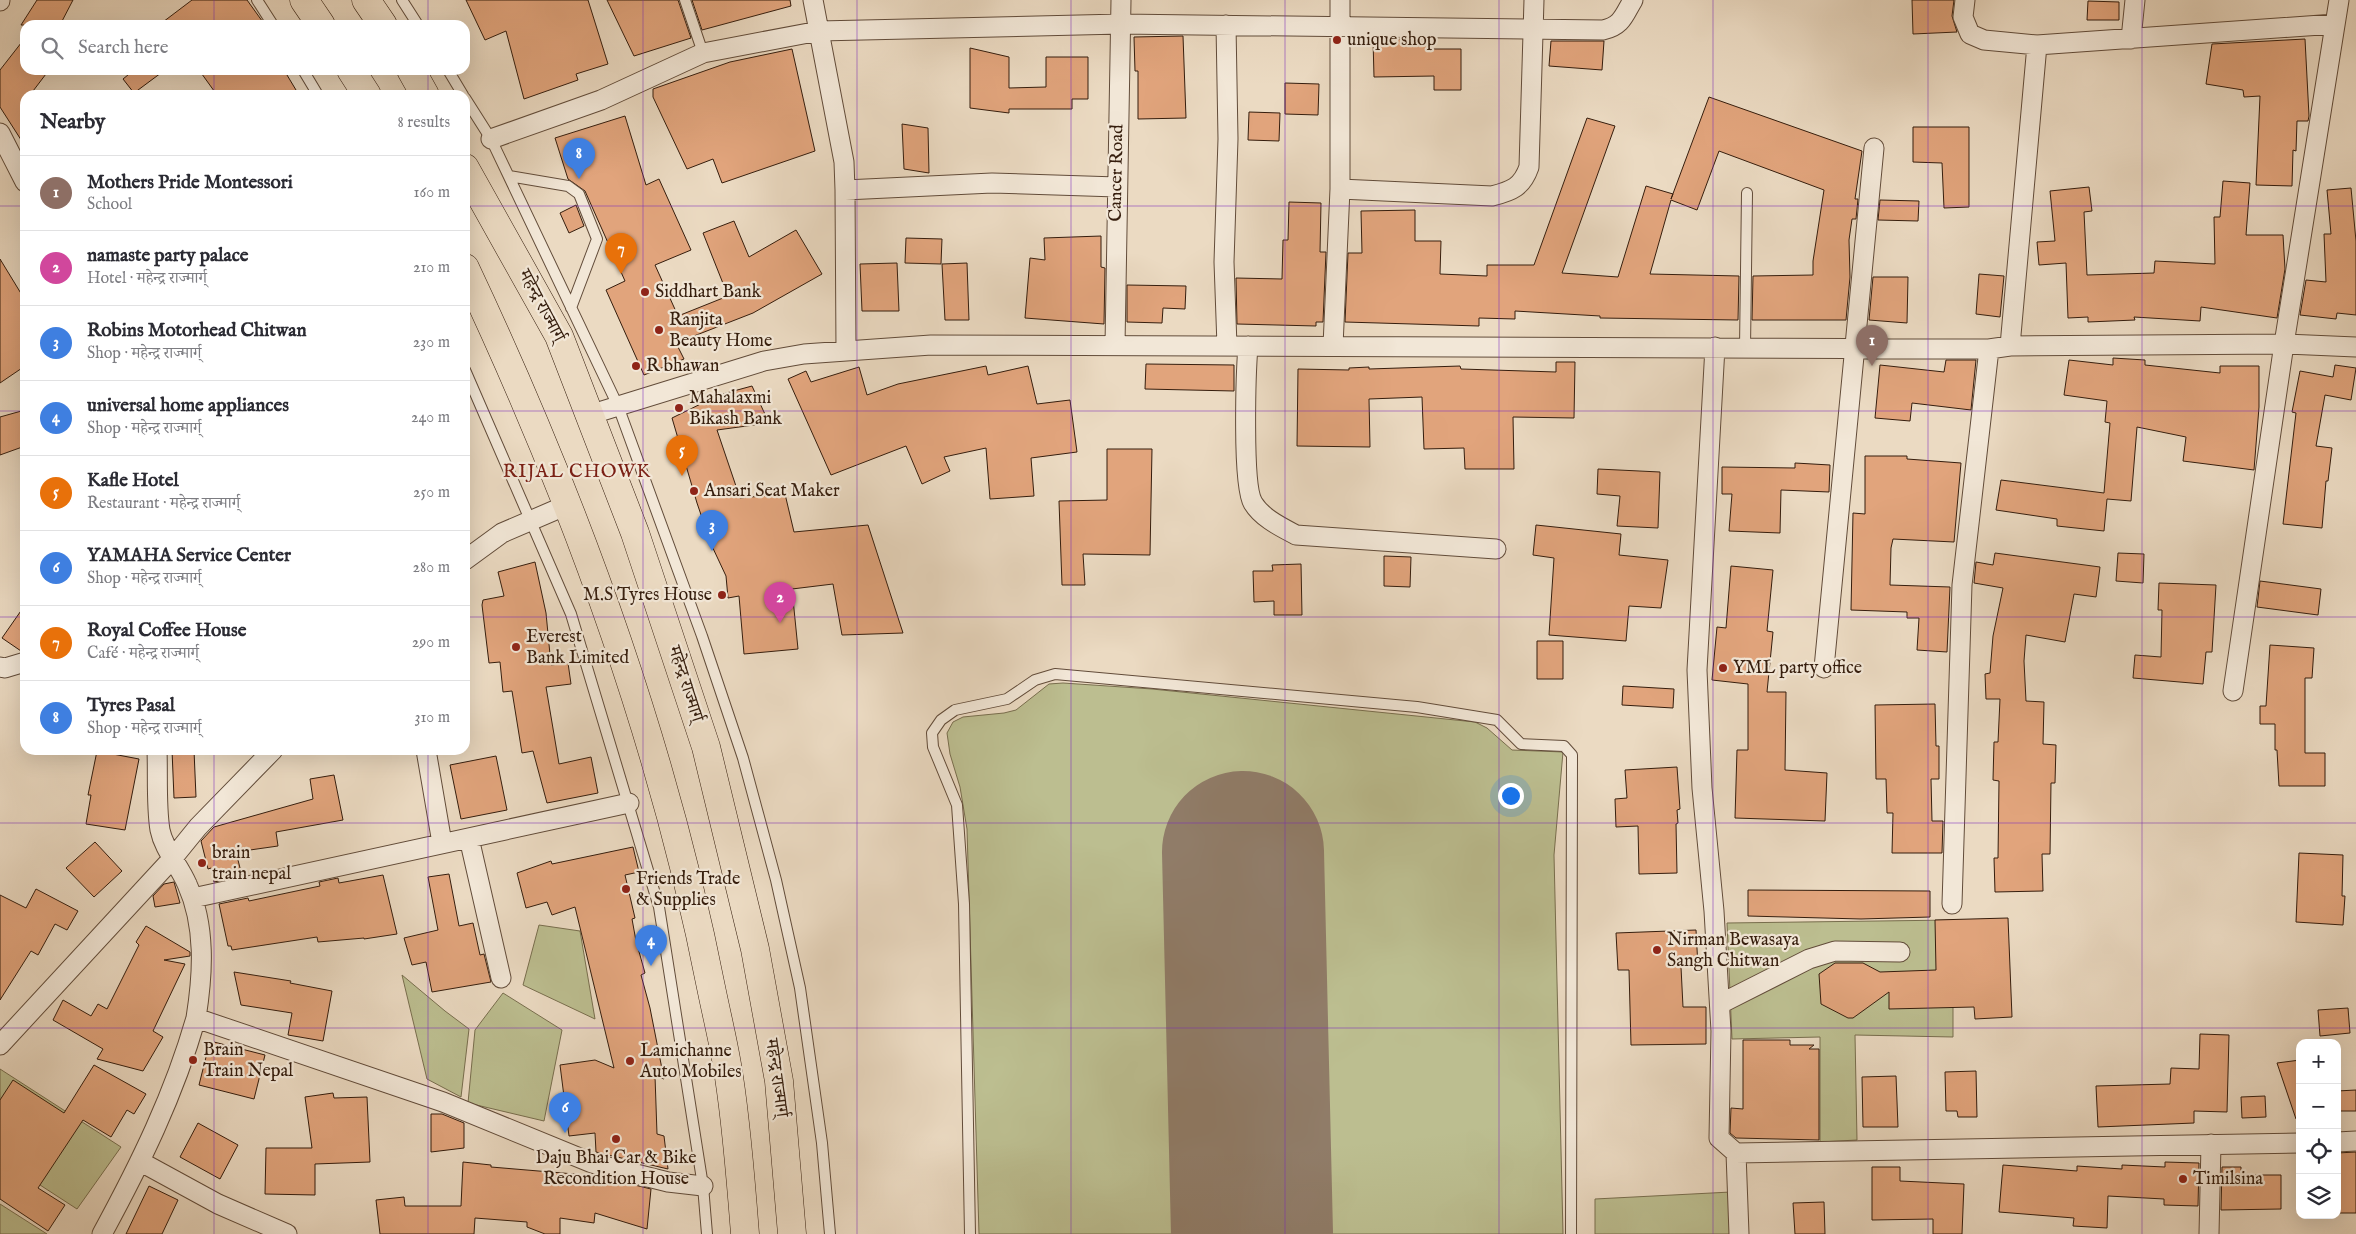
<!DOCTYPE html>
<html lang="en">
<head>
<meta charset="utf-8">
<style>
	body { margin:0; font-family:"IM FELL English","Noto Serif Devanagari",serif; background:#f7f7f7; color:#2b2b33 }
	.controls { position:absolute; right:15px; bottom:15px; display:grid; overflow:hidden; border-radius:10px; box-shadow:0 5px 20px #0002 }
	.controls button { width:45px; height:45px; display:grid; place-items:center; padding:0; border:0; border-bottom:1px solid #e1e1e2; background:#fff; color:#2b2b33; font:25px sans-serif }
	.you { position:absolute; left:1510px; top:795px; width:18px; height:18px; margin:-12px; border:4px solid #fff; border-radius:50%; background:#1a73e8; box-shadow:0 0 0 8px #1a73e833 }
	.badge { display:grid; place-items:center; width:32px; height:32px; border-radius:50%; background:#0f766e; color:#fff; font-size:16px; font-weight:700 }
	.pin { position:absolute; translate:-50% -41px; filter:drop-shadow(0 1px 2px #0008) }
	.pin::after { content:''; position:absolute; top:26px; width:18px; height:15px; background:inherit; clip-path:polygon(0 0,100% 0,50% 100%) }
	.list { margin:0; padding:0; list-style:none }
	h2 { display:flex; justify-content:space-between; align-items:center; height:65px; margin:0; padding:0 20px; font-size:21px }
	h2 small { font-size:16px; font-weight:400; color:#7c7c81 }
	.list li { display:grid; grid-template-columns:32px 1fr auto; gap:15px; align-items:center; box-sizing:border-box; height:75px; padding:0 20px; border-top:1px solid #e1e1e2 }
	.list b { display:block; font-size:19px; white-space:nowrap }
	.list p { margin:0; font-size:16px; white-space:nowrap; color:#7c7c81 }
	.list em { font-size:16px; font-style:normal; color:#7c7c81 }
	.icon { flex:none; width:28px; height:28px; fill:none; stroke:currentColor; stroke-width:2; stroke-linecap:round; stroke-linejoin:round }
	.map { position:relative; flex:none; width:2356px; height:1234px; overflow:hidden }
	.search { position:absolute; background:#fff; box-shadow:0 5px 20px #0002; left:20px; top:20px; width:450px; height:55px; display:flex; align-items:center; gap:12px; box-sizing:border-box; padding:0 18px; border-radius:15px; color:#7c7c81; font-size:19px }
	.panel { position:absolute; background:#fff; box-shadow:0 5px 20px #0002; left:20px; top:90px; width:450px; height:665px; border-radius:15px }
	.map>svg:first-child { display:block }
	.green { fill:#bcbe90; stroke:#786e4e }
	.lines { fill:none; stroke-linecap:round; stroke-linejoin:round }
	.runway { stroke:#907c68; stroke-width:162 }
	.building { fill:#e1a47c; stroke:#351d0d }
	.service-casing { stroke:#624c3a; stroke-width:12 }
	.minor-casing { stroke:#624c3a; stroke-width:21 }
	.trunk-casing { stroke:#351d0d; stroke-width:29 }
	.service { stroke:#f2e7d7; stroke-width:10 }
	.minor { stroke:#f2e7d7; stroke-width:19 }
	.trunk { stroke:#ebdac2; stroke-width:28 }
	.grid { fill:none; stroke:#7b2cbf; stroke-width:1; stroke-opacity:0.55 }
	.poi-dot { fill:#8f2418; stroke:#f2e7d7; stroke-width:2 }
	.labels { text-anchor:middle; dominant-baseline:central; stroke-width:4.5; stroke-linejoin:round; paint-order:stroke }
	.poi-label { font-size:18px; fill:#351d0d; stroke:#f2e7d7; text-anchor:start }
	.street-label { font-size:18px; fill:#351d0d; stroke:#f2e7d7 }
	.neighbourhood-label { font-size:19px; letter-spacing:1px; fill:#7a1f14; stroke:#f2e7d7 }
</style>
</head>
<body>
<div class="map">
<svg width="2356" height="1234" viewBox="0 0 2356 1234">
	<rect width="100%" height="100%" fill="#ebdac2"/>
	<filter id="stains"><feTurbulence type="fractalNoise" baseFrequency=".004" numOctaves="4"/><feColorMatrix values="0 0 0 0 .2 0 0 0 0 .09 0 0 0 0 .02 0 0 0 .5 -.17"/></filter>
	<radialGradient id="worn" r=".72"><stop offset=".6" stop-color="#630" stop-opacity="0"/><stop offset="1" stop-color="#630" stop-opacity=".3"/></radialGradient>
	<path class="green" d="M1063,683L1152,689L1475,722L1487,728L1512,750L1563,752L1554,855L1563,1234H1314L1304,834L1199,840L1208,1234H979L967,829L960,787L950,754L947,733L953,722L963,717L1004,713L1016,710L1049,684Z
		M1953,920V1037L1855,1035L1857,1140L1820,1142V1037L1732,1039L1727,923Z
		M539,925L580,931L595,1019L523,985Z
		M402,975L445,1011L469,1029L461,1097L427,1079Z
		M503,993L562,1030L544,1121L468,1103L475,1030Z
		M0,1069L121,1147L77,1209L0,1159Z
		M1731,1192L1733,1234H1595V1199Z
		M0,1204L47,1234H0Z"/>
	<g class="lines">
		<path class="runway" d="M1243,852L1252,1234"/>
	</g>
	<path class="building" d="M37,0H73L60,25H21Z
		M192,0H247L265,25H159Z
		M466,0H588L608,64L576,74L578,80L524,99L506,31L485,40Z
		M607,0H678L691,38L634,56Z
		M692,0H790L791,6L702,30Z
		M1912,0H1954L1952,16L1957,32L1913,34Z
		M2088,1L2119,2V20H2087Z
		M1183,36L1186,118L1138,119V71H1135L1134,37Z
		M25,38V70H49L30,95H25V146L0,107V70Z
		M1373,39H1430V49H1461V90H1434V76L1374,77Z
		M2305,39L2309,116L2308,121H2297L2296,151L2293,150L2292,186L2256,185L2260,96L2244,97L2243,90L2206,84L2212,44Z
		M1551,41H1604L1602,70L1549,66Z
		M970,48L1009,57V88L1046,87V57H1088V99H1072V109H1009V113L970,108Z
		M792,49L815,151L722,183L713,159L687,169L653,97V89L730,62Z
		M134,70H165L134,93L123,79Z
		M199,70H284L299,95H217Z
		M1285,83L1319,84L1318,115L1285,114Z
		M1709,97L1862,151L1855,199H1858L1856,219H1852L1849,240L1850,277L1846,320H1752L1753,276L1813,275V261L1824,190L1719,151L1697,210L1671,200L1650,274L1739,276L1738,320L1600,318V316L1515,311V319L1479,318V326L1345,322L1348,253H1362L1361,211L1415,210V241H1441L1440,274L1487,276V265H1534L1587,118L1615,126L1562,273L1618,277L1646,186L1673,194L1671,199Z
		M1249,112L1280,113L1279,141L1248,140Z
		M625,116L646,185L659,179L691,250L655,265L678,316L728,296L703,233L734,221L749,257L796,230L822,274L753,313L676,343L684,359L644,375L606,290L625,281L585,191L568,179L555,138Z
		M902,124L928,128L929,173L904,169Z
		M1913,127H1969V207L1944,208L1942,163L1913,162Z
		M2223,181L2250,183L2246,235H2283L2285,269L2277,318L2201,307L2200,321L2134,317L2135,320L2088,322V317L2068,318L2066,263L2039,265L2037,242L2055,241L2050,191L2089,187L2092,211L2084,212L2087,275L2154,273L2155,261L2215,264L2214,217H2220Z
		M2351,188L2356,241V315L2337,313L2336,319L2300,315L2306,280L2326,282L2324,234H2331L2327,190Z
		M1880,200L1919,201L1918,221L1878,220Z
		M1289,202L1321,203L1320,252H1326L1323,322H1316V326L1237,324L1236,278L1282,279L1283,240H1288Z
		M576,205L584,226L569,233L560,213Z
		M1101,236V267L1105,268L1104,324L1025,318L1030,258L1045,260L1044,238Z
		M906,238L942,239L941,264L905,263Z
		M0,259L25,300V366L0,383Z
		M897,263L899,311H862L860,264Z
		M967,263L969,320H945L942,264Z
		M1979,274L2004,276L2000,317L1976,314Z
		M1873,277H1908L1907,323L1869,320Z
		M1127,285L1186,286L1185,309L1163,308L1162,323L1127,322Z
		M2113,358L2145,360V365L2220,373V366H2259V407L2254,470L2183,461L2186,437L2137,427L2131,501L2107,499L2104,531L2057,526V519L1996,510L2001,480L2104,493L2110,423L2105,422L2107,401L2064,395L2069,360L2113,365Z
		M1946,360H1976L1971,410L1912,403L1910,421L1875,418L1880,365L1944,372Z
		M1556,362H1575L1574,418L1513,417L1514,469H1465L1464,448L1424,449L1422,397L1369,399L1370,447L1297,446L1298,369L1349,370V368L1369,367V369L1460,366L1461,369L1556,372Z
		M1146,364L1234,365V391L1145,389Z
		M2335,365L2356,368L2351,400L2325,395L2316,446L2332,448L2328,481H2326L2322,528L2283,524L2296,413L2292,412L2300,371L2333,377Z
		M986,366L988,375L1028,366L1037,404L1070,400L1077,452L1031,458L1034,496L990,499L986,448L944,457L950,471L922,484L906,446L831,475L788,379L806,371L811,382L859,367L867,395L898,384Z
		M752,386L769,423L717,430L740,498L785,494L794,532L868,525L903,633L842,635L833,584L792,589L798,649L744,654L739,596L728,598L726,576L711,544L697,503L672,418L719,395Z
		M25,410V446L0,455V417Z
		M1107,449H1152L1150,555L1083,554L1085,585H1062L1059,501L1107,500Z
		M1865,456H1907V459L1961,463L1954,542L1893,539L1891,548L1890,585L1950,587L1947,652L1917,650L1919,618H1907V612L1851,610L1853,513L1865,514Z
		M1795,463L1830,465L1829,492L1781,490L1780,533L1729,531L1732,494H1722V467L1795,468Z
		M1598,469L1660,472L1658,528L1617,526L1620,496L1597,494Z
		M1536,525L1621,534L1619,555L1668,560L1661,608L1629,606L1626,641L1549,635L1554,558L1533,555Z
		M1995,553L2100,567L2096,597L2074,594L2065,642L2026,635L2024,661L2026,701L2044,702L2043,744L2056,745L2055,783H2051L2050,854H2042L2043,891L1995,892L1994,858H1998L1999,781L1993,780L1994,742H1998L2000,699H1986L1985,674L1990,673L1993,636L2003,588L1974,583L1976,562L1993,565Z
		M2118,553L2144,554L2143,583L2116,581Z
		M1384,556L1411,557L1410,587L1384,586Z
		M535,562L546,613L551,665L568,663L571,684L546,687L559,764L591,757L598,793L547,803L533,751L522,753L512,691L503,692L500,662L489,663L482,605L483,600L504,596L498,572Z
		M1301,564L1302,615H1274V601L1254,602L1253,571H1273L1272,565Z
		M1731,566L1773,570L1767,631L1773,632L1767,692H1786L1785,770L1827,773L1825,821L1735,818L1737,750H1748V684L1712,680L1717,627L1726,628Z
		M2260,581L2321,589L2318,615L2257,607Z
		M2159,583L2216,585L2212,652H2206L2203,684L2133,678L2135,655L2161,657L2162,610H2158Z
		M25,605V651H21L2,638Z
		M1537,641H1563V679H1537Z
		M2270,645L2314,648L2312,678H2305V753H2325V786H2279L2277,750H2275V724H2260V706H2266Z
		M1623,686L1674,689L1673,708L1622,705Z
		M1935,704L1936,746H1939V779H1931L1932,821H1943L1942,853H1892L1893,813H1887L1886,779H1876L1875,705Z
		M172,750H194L196,797L174,798Z
		M97,751L139,759L125,830L86,824L91,795H88Z
		M496,756L507,810L461,819L450,765Z
		M1677,767L1680,809L1677,810L1678,823L1676,824L1677,873L1639,874L1638,826L1616,827L1615,799L1627,798L1625,770Z
		M334,775L343,820L276,832L278,846L236,852L242,876L214,882L211,868L208,869L201,841L214,827L313,799L310,779Z
		M95,842L122,871L94,897L66,868Z
		M633,847L639,872L625,875L635,918L632,919L636,941L645,973L641,975L650,1008L664,1079L655,1076L657,1134L664,1136L668,1169L596,1152L595,1133L569,1136L560,1065L595,1060L614,1068L575,907L552,915L547,902L526,908L517,873L551,861L552,864Z
		M2299,853L2343,855L2342,896H2345L2343,925L2296,922Z
		M449,874L459,926L473,923L480,955L484,954L491,982L432,992L426,962L412,965L404,938L438,930L428,877Z
		M383,875L397,934L364,939V938L318,942L317,937L232,950L231,946H228L219,904L248,898L249,901L320,886L319,882L338,878L339,883Z
		M174,882L180,903L155,907L153,896L164,884Z
		M36,889L78,911L67,930L55,924L38,955L31,951L0,1000V895L26,908Z
		M1748,890L1930,891V917L1861,919L1748,916Z
		M2008,918L2012,1017L1975,1019L1974,1007L1889,1009V992L1853,1018H1848L1821,1004L1819,974L1835,963H1863L1880,972L1936,970L1935,920Z
		M146,926L190,952V956L164,960L185,964L153,1031L163,1037L143,1071L97,1059L103,1049L53,1020L63,1000L91,1016L98,1004L107,1009L139,945L136,942Z
		M1696,930L1698,967H1681L1683,1007H1706V1044L1631,1045L1629,970H1618L1616,933Z
		M234,972L291,981L290,983L332,991L323,1041L288,1035L292,1013L241,1005Z
		M2348,1008L2350,1033L2320,1036L2318,1010Z
		M2200,1034L2229,1035L2227,1112L2194,1111V1123L2098,1127L2096,1086L2170,1084L2171,1068L2199,1069Z
		M1743,1040H1790V1045H1814L1809,1049H1819V1140L1736,1138L1730,1133L1731,1108L1743,1109Z
		M210,1041L265,1055L254,1099L199,1085Z
		M2300,1060V1119H2296L2277,1063Z
		M94,1065L146,1094L134,1114L127,1110L111,1137L83,1120L38,1188L65,1205L48,1231L0,1199V1100L13,1080L64,1113Z
		M1976,1071L1977,1117H1958L1957,1111H1946L1945,1072Z
		M1896,1076L1898,1127H1863L1862,1077Z
		M2356,1090V1111H2337V1091Z
		M333,1093L334,1098L367,1097L370,1162L315,1164V1195L265,1194L266,1148H312L305,1097Z
		M2265,1096L2266,1117L2242,1118L2241,1097Z
		M431,1114H442L464,1123V1148L431,1152Z
		M198,1123L238,1145L220,1179L180,1157Z
		M2356,1152V1213H2337V1153Z
		M463,1162L491,1165V1167L598,1176L651,1189L647,1229L595,1213L594,1223L560,1218V1234H545L527,1227V1222L475,1218L474,1234H380L376,1200L404,1197L405,1206H461Z
		M2165,1162L2199,1163L2198,1206L2164,1205V1199L2108,1196L2107,1228L2073,1226L2074,1218L1999,1212L2003,1165L2077,1171V1166L2122,1169V1165L2165,1167Z
		M1872,1167H1900V1181L1964,1184L1962,1234H1933V1219L1872,1220Z
		M2222,1167H2241V1175H2281V1209L2221,1210Z
		M149,1186L178,1200L162,1234H126Z
		M1824,1202L1825,1234H1795L1793,1203Z"/>
	<g class="lines">
		<defs>
			<path id="service" d="M257,0L273,25
				M402,0L418,25
				M685,0L703,53
				M303,70L318,95
				M448,70L463,95
				M465,98L491,139L618,406L702,636L743,758L776,880L800,988L822,1143L830,1234
				M509,176L568,186L579,194L597,239L571,308
				M1745,348L1747,193
				M465,370L571,614L659,907L703,1186L707,1234
				M970,1234L964,904L957,805L933,747L932,733L941,720L955,710L1007,699L1035,680L1055,674L1417,707L1497,720L1521,744L1564,746L1572,755L1571,1234"/>
			<path id="minor" d="M813,0L844,162L845,190L992,183L1117,187
				M1965,0L1963,17L1970,34L1984,40L2037,45
				M0,1V0
				M1226,25L1228,139L1224,262L1227,346
				M2131,39L2135,0
				M0,133L25,182
				M491,139L601,100L703,53L819,31L1121,24L1603,30C1622,26 1624,15 1633,0
				M1340,189L1492,196C1512,191 1522,187 1529,167L1534,0
				M845,190L846,350
				M1115,345L1121,0
				M1248,346C1246,371 1242,485 1253,503C1262,518 1281,527 1296,535L1496,549
				M1333,346L1340,189V0
				M2010,346L2037,45L2335,24
				M1715,347L1697,670L1702,788L1714,911L1721,1031L1719,1138L1736,1153L1739,1234
				M589,415L764,361L804,354L931,345L1989,349L2010,346L2284,344L2356,347
				M465,560L502,533L567,505
				M0,667L5,668L25,662
				M1824,668L1874,148
				M2233,691L2284,344L2339,0
				M157,750C158,775 156,806 160,830C164,850 179,865 187,884C206,926 203,974 196,1018L443,1102L592,1163L668,1182L703,1186
				M426,750L442,843
				M469,838L501,978
				M193,898L629,803
				M1952,904L1962,585L1989,349
				M1720,1004L1809,959L1835,951L1900,952
				M0,1045L172,859L198,827L273,750
				M2337,1142L2356,1141
				M1736,1153L2300,1143
				M141,1162L218,1204L287,1234
				M102,1234C140,1164 174,1095 196,1018
				M2209,1234L2211,1144"/>
			<path id="trunk" d="M304,0L321,25
				M366,0L383,25
				M351,70L367,95
				M411,70L425,95
				M465,168L559,336L635,533L706,747L755,949L779,1081L792,1234
				M465,268C574,499 663,741 712,992C718,1021 725,1049 729,1077C737,1129 741,1182 745,1234"/>
		</defs>
		<use href="#service" class="service-casing"/>
		<use href="#minor" class="minor-casing"/>
		<use href="#trunk" class="trunk-casing"/>
		<use href="#service" class="service"/>
		<use href="#minor" class="minor"/>
		<use href="#trunk" class="trunk"/>
	</g>
	<path class="grid" d="M214,0V25M428,0V25M643,0V1234M857,0V1234M1071,0V1234M1285,0V1234M1499,0V1234M1713,0V1234M1928,0V1234M2142,0V1234M214,70V95M428,70V95M0,206H25M465,206H2356M0,411H25M465,411H2356M0,617H25M465,617H2356M214,750V1234M428,750V1234M0,823H2356M0,1028H2356"/>
	<g class="poi-dot">
		<circle cx="1337" cy="40" r="5"/>
		<circle cx="645" cy="292" r="5"/>
		<circle cx="659" cy="330" r="5"/>
		<circle cx="636" cy="366" r="5"/>
		<circle cx="679" cy="408" r="5"/>
		<circle cx="694" cy="491" r="5"/>
		<circle cx="722" cy="595" r="5"/>
		<circle cx="516" cy="647" r="5"/>
		<circle cx="1723" cy="668" r="5"/>
		<circle cx="202" cy="863" r="5"/>
		<circle cx="626" cy="889" r="5"/>
		<circle cx="1657" cy="950" r="5"/>
		<circle cx="193" cy="1060" r="5"/>
		<circle cx="630" cy="1061" r="5"/>
		<circle cx="616" cy="1139" r="5"/>
		<circle cx="2183" cy="1179" r="5"/>
	</g>
	<g class="labels">
		<g class="poi-label">
			<text x="1347" y="40">unique shop</text>
			<text x="655" y="292">Siddhart Bank</text>
			<text x="669" y="320">Ranjita<tspan x="669" dy="21">Beauty Home</tspan></text>
			<text x="646" y="366">R bhawan</text>
			<text x="689" y="398">Mahalaxmi<tspan x="689" dy="21">Bikash Bank</tspan></text>
			<text x="704" y="491">Ansari Seat Maker</text>
			<text x="712" y="595" text-anchor="end">M.S Tyres House</text>
			<text x="526" y="637">Everest<tspan x="526" dy="21">Bank Limited</tspan></text>
			<text x="1733" y="668">YML party office</text>
			<text x="212" y="853">brain<tspan x="212" dy="21">train nepal</tspan></text>
			<text x="636" y="879">Friends Trade<tspan x="636" dy="21">&amp; Supplies</tspan></text>
			<text x="1667" y="940">Nirman Bewasaya<tspan x="1667" dy="21">Sangh Chitwan</tspan></text>
			<text x="203" y="1050">Brain<tspan x="203" dy="21">Train Nepal</tspan></text>
			<text x="640" y="1051">Lamichanne<tspan x="640" dy="21">Auto Mobiles</tspan></text>
			<text x="616" y="1158" text-anchor="middle">Daju Bhai Car &amp; Bike<tspan x="616" dy="21">Recondition House</tspan></text>
			<text x="2193" y="1179">Timilsina</text>
		</g>
		<g class="street-label">
			<text transform="translate(1117 173) rotate(-89)">Cancer Road</text>
			<text transform="translate(541 306) rotate(62)">महेन्द्र राज्मार्ग्</text>
			<text transform="translate(685 684) rotate(72)">महेन्द्र राज्मार्ग्</text>
			<text transform="translate(776 1078) rotate(82)">महेन्द्र राज्मार्ग्</text>
		</g>
		<g class="neighbourhood-label">
			<text x="577" y="472">RIJAL CHOWK</text>
		</g>
	</g>
	<rect width="100%" height="100%" filter="url(#stains)"/>
	<rect width="100%" height="100%" fill="url(#worn)"/>
</svg>
<div class="controls">
<button>+</button>
<button>−</button>
<button><svg class="icon" aria-label="locate" viewBox="0 0 24 24"><circle cx="12" cy="12" r="6"/><path d="M12 2v4M12 18v4M2 12h4M18 12h4"/></svg></button>
<button><svg class="icon" aria-label="layers" viewBox="0 0 24 24"><path d="M12 4l9 5-9 5-9-5zM3 14l9 5 9-5"/></svg></button>
</div>
<div class="you"></div>
<div class="pin badge" style="left:1872px;top:366px;background:#8d6e63">1</div>
<div class="pin badge" style="left:780px;top:623px;background:#d1479c">2</div>
<div class="pin badge" style="left:712px;top:551px;background:#3f7fe0">3</div>
<div class="pin badge" style="left:651px;top:966px;background:#3f7fe0">4</div>
<div class="pin badge" style="left:682px;top:476px;background:#e8710a">5</div>
<div class="pin badge" style="left:565px;top:1133px;background:#3f7fe0">6</div>
<div class="pin badge" style="left:621px;top:274px;background:#e8710a">7</div>
<div class="pin badge" style="left:579px;top:179px;background:#3f7fe0">8</div>
<div class="search"><svg class="icon" aria-label="search" viewBox="0 0 24 24"><circle cx="10" cy="10" r="6"/><path d="M15 15l6 6"/></svg>Search here</div>
<section class="panel">
<h2>Nearby<small>8 results</small></h2>
<ul class="list">
<li><span class="badge" style="background:#8d6e63">1</span><div><b>Mothers Pride Montessori</b><p>School</p></div><em>160 m</em></li>
<li><span class="badge" style="background:#d1479c">2</span><div><b>namaste party palace</b><p>Hotel · महेन्द्र राज्मार्ग्</p></div><em>210 m</em></li>
<li><span class="badge" style="background:#3f7fe0">3</span><div><b>Robins Motorhead Chitwan</b><p>Shop · महेन्द्र राज्मार्ग्</p></div><em>230 m</em></li>
<li><span class="badge" style="background:#3f7fe0">4</span><div><b>universal home appliances</b><p>Shop · महेन्द्र राज्मार्ग्</p></div><em>240 m</em></li>
<li><span class="badge" style="background:#e8710a">5</span><div><b>Kafle Hotel</b><p>Restaurant · महेन्द्र राज्मार्ग्</p></div><em>250 m</em></li>
<li><span class="badge" style="background:#3f7fe0">6</span><div><b>YAMAHA Service Center</b><p>Shop · महेन्द्र राज्मार्ग्</p></div><em>280 m</em></li>
<li><span class="badge" style="background:#e8710a">7</span><div><b>Royal Coffee House</b><p>Café · महेन्द्र राज्मार्ग्</p></div><em>290 m</em></li>
<li><span class="badge" style="background:#3f7fe0">8</span><div><b>Tyres Pasal</b><p>Shop · महेन्द्र राज्मार्ग्</p></div><em>310 m</em></li>
</ul>
</section>
</div>
</body>
</html>
